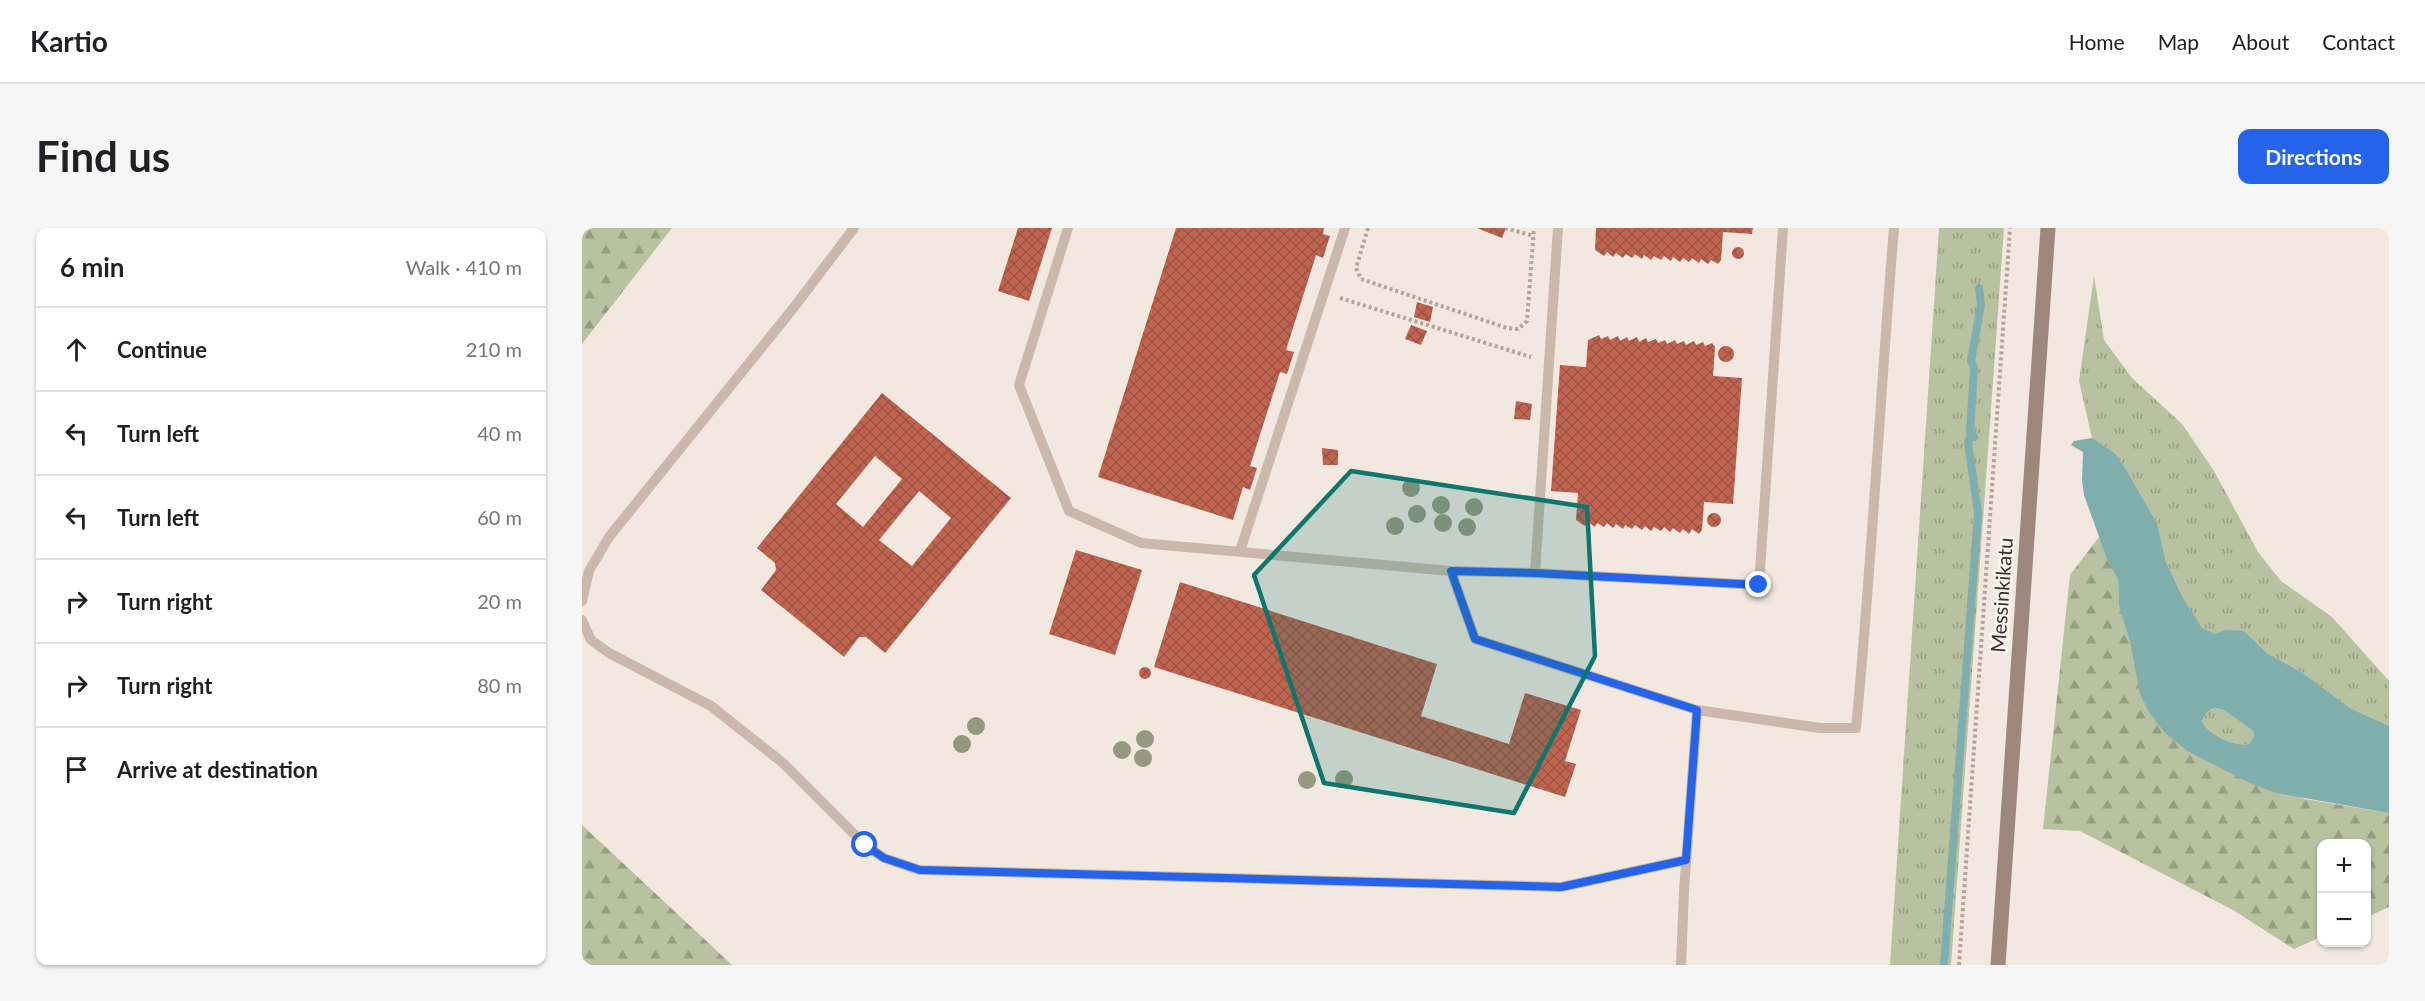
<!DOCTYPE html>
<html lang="en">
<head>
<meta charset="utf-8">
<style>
	body { margin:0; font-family:Lato,sans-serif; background:#f6f6f6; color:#202124 }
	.controls { position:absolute; right:18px; bottom:18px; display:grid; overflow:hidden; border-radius:12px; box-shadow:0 2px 4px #0004 }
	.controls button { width:54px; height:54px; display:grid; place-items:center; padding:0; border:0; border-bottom:2px solid #e0e0e0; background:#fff; color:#202124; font:30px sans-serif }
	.stop { position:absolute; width:18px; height:18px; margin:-14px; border:4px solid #2563eb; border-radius:50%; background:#fff }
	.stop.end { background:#2563eb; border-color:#fff; box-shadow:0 2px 6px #0008 }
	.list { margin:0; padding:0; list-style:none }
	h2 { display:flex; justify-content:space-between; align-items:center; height:78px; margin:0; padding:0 24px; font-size:26px }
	h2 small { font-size:20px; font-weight:400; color:#757577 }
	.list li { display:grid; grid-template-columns:39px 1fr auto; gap:18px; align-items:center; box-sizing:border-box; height:84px; padding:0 24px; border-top:2px solid #e0e0e0 }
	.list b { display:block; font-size:22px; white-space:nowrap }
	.list em { font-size:20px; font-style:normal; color:#757577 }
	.icon { flex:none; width:33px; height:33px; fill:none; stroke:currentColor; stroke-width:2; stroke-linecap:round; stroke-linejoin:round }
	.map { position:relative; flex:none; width:1807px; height:737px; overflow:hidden; border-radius:12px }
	header { display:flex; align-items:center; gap:36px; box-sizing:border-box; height:84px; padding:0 30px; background:#fff; border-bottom:2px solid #e0e0e0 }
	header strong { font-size:28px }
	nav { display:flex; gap:33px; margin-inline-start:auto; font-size:21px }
	.intro { display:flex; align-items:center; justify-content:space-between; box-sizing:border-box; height:144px; padding:0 36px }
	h1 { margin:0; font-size:42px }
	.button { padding:15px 27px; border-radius:12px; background:#2563eb; color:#fff; font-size:21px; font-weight:700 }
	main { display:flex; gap:36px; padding:0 36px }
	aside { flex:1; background:#fff; border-radius:12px; box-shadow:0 2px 4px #0004 }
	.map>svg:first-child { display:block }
	.grass { fill:url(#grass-tufts) }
	.forest { fill:url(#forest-firs) }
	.water { fill:#80aead; fill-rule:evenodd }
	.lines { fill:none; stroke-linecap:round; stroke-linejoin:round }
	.stream { stroke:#80aead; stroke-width:8 }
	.building { fill:url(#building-cross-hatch); fill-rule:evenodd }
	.path { stroke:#b6a296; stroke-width:4; stroke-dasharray:3 3; stroke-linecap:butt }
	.lane { stroke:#cab8ac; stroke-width:10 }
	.secondary { stroke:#9e877d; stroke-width:15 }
	.tree { fill:#96987f }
	.route { stroke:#2563eb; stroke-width:8 }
	.marked { fill:#0f766e; fill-opacity:0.2; stroke:#0f766e; stroke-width:4.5; stroke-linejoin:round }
	.labels { text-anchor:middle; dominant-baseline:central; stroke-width:6; stroke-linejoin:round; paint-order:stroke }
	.street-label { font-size:20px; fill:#382e2b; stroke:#faf3ec }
</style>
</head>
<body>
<header>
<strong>Kartio</strong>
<nav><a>Home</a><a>Map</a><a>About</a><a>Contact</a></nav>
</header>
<div class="intro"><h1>Find us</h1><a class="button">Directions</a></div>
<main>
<aside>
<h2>6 min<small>Walk · 410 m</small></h2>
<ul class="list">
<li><svg class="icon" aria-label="ahead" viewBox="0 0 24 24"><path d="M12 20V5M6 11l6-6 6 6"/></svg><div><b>Continue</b></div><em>210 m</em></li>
<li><svg class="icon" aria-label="left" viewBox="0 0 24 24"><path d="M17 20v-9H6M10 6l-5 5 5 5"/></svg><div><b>Turn left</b></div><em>40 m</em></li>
<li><svg class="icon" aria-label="left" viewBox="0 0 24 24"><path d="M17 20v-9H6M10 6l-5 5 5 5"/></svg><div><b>Turn left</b></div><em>60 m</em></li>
<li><svg class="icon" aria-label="right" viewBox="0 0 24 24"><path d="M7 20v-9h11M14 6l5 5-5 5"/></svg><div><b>Turn right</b></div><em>20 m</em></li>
<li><svg class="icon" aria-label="right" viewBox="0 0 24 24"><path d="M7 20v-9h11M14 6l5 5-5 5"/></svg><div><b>Turn right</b></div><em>80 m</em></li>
<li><svg class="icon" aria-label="arrive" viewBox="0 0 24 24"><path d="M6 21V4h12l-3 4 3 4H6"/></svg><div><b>Arrive at destination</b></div></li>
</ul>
</aside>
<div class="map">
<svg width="1807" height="737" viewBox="0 0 1807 737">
	<defs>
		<pattern id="grass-tufts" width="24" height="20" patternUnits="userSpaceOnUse" patternTransform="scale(1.5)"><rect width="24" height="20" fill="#b8c1a0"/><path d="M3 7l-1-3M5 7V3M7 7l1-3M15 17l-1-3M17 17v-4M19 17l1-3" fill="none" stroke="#979d83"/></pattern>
		<pattern id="forest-firs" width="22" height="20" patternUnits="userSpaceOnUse" patternTransform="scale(1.5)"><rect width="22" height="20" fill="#b8c1a0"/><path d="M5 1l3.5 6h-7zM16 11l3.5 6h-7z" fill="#979d83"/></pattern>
		<pattern id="building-cross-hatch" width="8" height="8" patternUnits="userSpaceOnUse" patternTransform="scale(1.5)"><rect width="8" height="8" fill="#c06450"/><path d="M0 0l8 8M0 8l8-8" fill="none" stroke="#9d5343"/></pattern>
	</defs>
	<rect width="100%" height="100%" fill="#f2e8e0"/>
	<path class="grass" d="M1357,0H1422L1369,737H1308Z
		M1512,48L1522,112L1550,150L1600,196L1632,243L1676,324L1699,353L1750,389L1807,453V498L1768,480L1721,445L1685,425L1662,403L1633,406L1624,403L1617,397L1601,370L1584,334L1575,295L1545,243L1533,225L1510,210L1497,153Z
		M1634,480L1642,482L1671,503L1672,508L1667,516C1652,519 1626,507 1620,493C1623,486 1626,482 1634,480Z"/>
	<path class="forest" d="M0,0H90L0,116Z
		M1517,309L1536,351L1537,378L1583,505L1605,523L1622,531L1723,571L1807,585V679L1785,689L1784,616H1740L1739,709L1712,721L1651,682L1498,603L1461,601L1488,347Z
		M0,597L150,737H0Z"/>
	<path class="water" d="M1510,210L1533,225L1545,243L1575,295L1584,334L1601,370L1620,400L1633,406L1644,402L1662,403L1685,425L1721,445L1768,480L1807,498V585L1694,565L1668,555L1605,523L1583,505L1567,484L1558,466L1548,413L1537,378L1536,351L1525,331L1502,267L1500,252L1501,224L1489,217L1492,213ZM1634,480L1642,482L1671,503L1672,508L1667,516C1652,519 1626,507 1620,493C1623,486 1627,481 1634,480Z"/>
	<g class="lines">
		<path class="stream" d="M1392,209L1388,205L1392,140L1389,133L1399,77L1397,60
			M1362,737L1396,285L1386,214L1389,208"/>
	</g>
	<path class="building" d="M436,0H470L447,73L416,63Z
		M594,0H742L741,6L748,8L741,30L734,27L704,122L712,124L705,146L698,144L668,238L675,240L668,262L661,259L651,292L516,249Z
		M895,0H924L920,10Z
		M1014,0H1171L1170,6L1141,4L1139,32L1136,36L1129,32L1126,36L1119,31L1117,35L1110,30L1107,34L1101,30L1098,34L1091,29L1089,33L1082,28L1079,32L1072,28L1069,32L1062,27L1060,31L1053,26L1050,30L1044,26L1041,30L1034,25L1031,29L1025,24L1022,28L1013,22Z
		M1150 25a6 6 0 1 1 12 0a6 6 0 1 1-12 0Z
		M835,74L851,79L848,94L832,89Z
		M829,97L845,103L839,117L823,111Z
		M1017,107L1019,111L1026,108L1028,112L1036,108L1038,113L1045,109L1047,113L1055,109L1057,114L1064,110L1066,114L1074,111L1076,115L1083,112L1085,116L1093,112L1095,116L1102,113L1104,117L1112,113L1114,117L1121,114L1123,118L1130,115L1133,119L1131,148L1160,150L1151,276L1122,274L1120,302L1117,306L1110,301L1107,306L1101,301L1098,305L1091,300L1088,304L1082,299L1079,303L1072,299L1069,303L1063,298L1060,302L1053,297L1050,301L1043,297L1041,301L1034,296L1031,300L1025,295L1022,299L1015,295L1013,299L1006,294L1003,298L994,292L996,265L969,263L978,137L1004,139L1006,112Z
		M1136 126a8 8 0 1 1 16 0a8 8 0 1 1-16 0Z
		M300,165L429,270L303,425L284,409H277L262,429L179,362L194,342L193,335L175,320ZM293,228L320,251L281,299L254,276ZM337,263L369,290L330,338L297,312Z
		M934,173L950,176L948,192L932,191Z
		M740,220L756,222V237H741Z
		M1125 292a7 7 0 1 1 14 0a7 7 0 1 1-14 0Z
		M494,322L560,342L533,427L467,406Z
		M598,354L855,436L839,488L927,516L943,465L999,482L983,533L994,536L983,569L572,439Z
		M557 445a6 6 0 1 1 12 0a6 6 0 1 1-12 0Z"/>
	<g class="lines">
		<path class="path" d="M786,0L774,40L779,51L925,100L936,101L945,93L952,0
			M923,0L952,8
			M758,70L949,129
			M1377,737L1428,0"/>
		<path class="lane" d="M486,0L437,157L487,283L559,315L869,343
			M658,323L763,0
			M953,345L976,0
			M0,373L7,343L27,309L213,78L272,0
			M0,392L9,412L27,425L129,478L201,535L283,617L302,630L337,642L979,659L1104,632
			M1115,482L1238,500H1274C1290,334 1298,167 1312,0
			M1099,737L1102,663L1115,482L893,411L869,343L953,345L1177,357L1201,0"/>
		<path class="secondary" d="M1416,737L1466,0"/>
	</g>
	<g class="tree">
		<circle cx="829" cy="260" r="9"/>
		<circle cx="859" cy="277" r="9"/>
		<circle cx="892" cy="279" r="9"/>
		<circle cx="835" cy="286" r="9"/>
		<circle cx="861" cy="295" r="9"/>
		<circle cx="813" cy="298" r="9"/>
		<circle cx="885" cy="299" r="9"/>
		<circle cx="394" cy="498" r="9"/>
		<circle cx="563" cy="511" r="9"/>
		<circle cx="380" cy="516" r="9"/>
		<circle cx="540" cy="522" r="9"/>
		<circle cx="561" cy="530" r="9"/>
		<circle cx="762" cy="551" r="9"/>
		<circle cx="725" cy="552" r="9"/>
	</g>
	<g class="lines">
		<path class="route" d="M283,617L302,630L338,642L979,659L1104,632L1115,482L893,411L869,343L953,345L1177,357"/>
	</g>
	<path class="marked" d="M769,243L1005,279L1013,428L932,585L742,555L672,347Z"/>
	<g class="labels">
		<g class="street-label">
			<text transform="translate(1419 367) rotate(-86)">Messinkikatu</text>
		</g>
	</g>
</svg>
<div class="controls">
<button>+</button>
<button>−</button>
</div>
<div class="stop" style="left:283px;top:617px"></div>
<div class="stop end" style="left:1177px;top:357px"></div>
</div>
</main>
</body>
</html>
